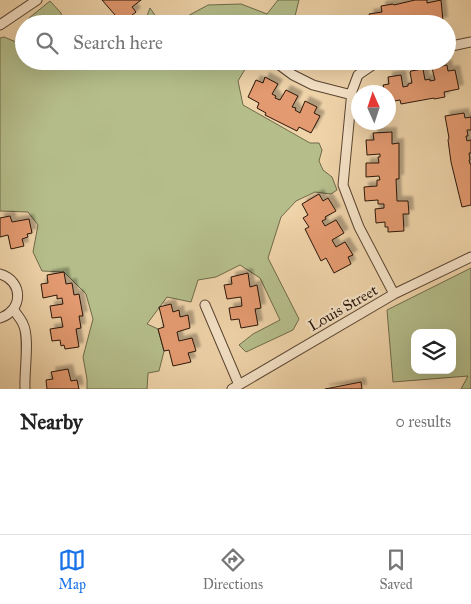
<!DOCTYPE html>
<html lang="en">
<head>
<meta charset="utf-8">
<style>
	body { margin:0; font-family:"IM FELL Great Primer",serif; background:#f6f6f6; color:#222 }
	.controls { position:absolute; right:15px; bottom:15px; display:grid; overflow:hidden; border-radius:10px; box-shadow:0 5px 20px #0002 }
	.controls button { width:45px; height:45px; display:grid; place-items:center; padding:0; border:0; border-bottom:1px solid #e0e0e0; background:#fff; color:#222; font:25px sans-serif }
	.compass { position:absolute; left:351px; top:85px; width:45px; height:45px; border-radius:50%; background:#fff; box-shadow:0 5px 20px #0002; rotate:357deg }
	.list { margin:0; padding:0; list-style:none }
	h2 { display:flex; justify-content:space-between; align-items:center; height:65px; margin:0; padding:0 20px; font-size:21px }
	h2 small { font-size:16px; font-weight:400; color:#767676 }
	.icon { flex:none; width:28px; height:28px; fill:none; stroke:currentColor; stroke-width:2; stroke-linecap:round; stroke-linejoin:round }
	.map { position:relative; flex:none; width:471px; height:389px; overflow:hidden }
	.search { position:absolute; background:#fff; box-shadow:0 5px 20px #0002; left:15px; right:15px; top:15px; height:55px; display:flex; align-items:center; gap:12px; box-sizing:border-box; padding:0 18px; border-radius:28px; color:#767676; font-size:19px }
	.sheet { height:145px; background:#fff }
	nav { display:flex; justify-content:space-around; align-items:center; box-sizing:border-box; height:70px; border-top:1px solid #e0e0e0; background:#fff; font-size:14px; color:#767676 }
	nav a { display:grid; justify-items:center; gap:2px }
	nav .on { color:#1a73e8 }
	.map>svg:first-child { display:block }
	.green { fill:#b5be8b; stroke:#6f6a4a; fill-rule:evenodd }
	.building { fill:#e49a6f; stroke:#291508; filter:url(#shadow) }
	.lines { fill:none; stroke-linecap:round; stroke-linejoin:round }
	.street-casing { stroke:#5a4430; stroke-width:11 }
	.street { stroke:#f5e2c7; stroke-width:9 }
	.labels { text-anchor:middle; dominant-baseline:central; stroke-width:4.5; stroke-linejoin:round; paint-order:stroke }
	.street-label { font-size:15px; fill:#291508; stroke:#f5e2c7 }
</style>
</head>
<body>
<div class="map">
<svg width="471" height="389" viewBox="0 0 471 389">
	<defs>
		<filter id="shadow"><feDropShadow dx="4.5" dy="-4.5" stdDeviation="1" flood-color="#0004"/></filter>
	</defs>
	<rect width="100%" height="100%" fill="#efd3a9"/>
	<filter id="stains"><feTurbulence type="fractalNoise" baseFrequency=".004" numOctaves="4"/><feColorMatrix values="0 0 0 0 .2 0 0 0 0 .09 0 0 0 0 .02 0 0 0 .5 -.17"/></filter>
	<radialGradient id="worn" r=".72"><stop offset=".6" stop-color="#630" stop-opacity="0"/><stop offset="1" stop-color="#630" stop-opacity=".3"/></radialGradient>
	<path class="green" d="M278,0H299L293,24H173L208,5L241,4L267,14Z
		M50,1L61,13L62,19L85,24H31L29,18Z
		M150,8L161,24H144Z
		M4,37L21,44L24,41V61H250L238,81L243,105L310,143H319L322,150L319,161L323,170L332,177L337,190L331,194L315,192L296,201L281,217L268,258L299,319L293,330L246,352L239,345L253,334L280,320L260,278L240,265L216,277L198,280L191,302L167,297L147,324L158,329L164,351L159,371L148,373L147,389H87V379L83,357L93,319L86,294L64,272L42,271L33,252L38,225L28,212L0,211V38Z
		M471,268V389H461L468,376L393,382L387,310ZM415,333H452V370H415Z"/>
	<path class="building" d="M102,0H141L132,7L136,12L122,23Z
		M415,0H427V3L441,0L443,21L437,22V24H424L423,17L414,19L415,24H396V22L371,24L369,14L382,12L381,6L393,4L394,5Z
		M318,61H332L329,68L317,63Z
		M447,65L448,71L455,70L459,89L444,92L445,97L434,99V98L401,104L400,100L388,102V92H385L383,85L389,84L388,77L401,75L403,87L408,86V84L412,83L410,72L411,71L423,69L425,80L430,79V81L435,80L432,68Z
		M265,77L278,84L272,94L276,96L275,98L280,100L286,90L298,96L292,107L296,108L295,110L300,113L305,101L317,107L314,113L320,116L311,133L299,127L297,131L265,115L266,113L257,108L259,103L248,97L256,80L263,83Z
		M464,113L465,118L471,117V130H467L468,136H466L467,141L471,140V153H469L470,160H469L470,164H471V205L462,207L451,162L448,140L449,138L445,116Z
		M392,132V144L399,143V179H396L397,201H408L409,214H403L404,231L388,232V227H385V222L376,223L375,209L384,208V204H378V200L365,201L364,187L377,186V180H380L379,176L366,177V163H379L378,157H380V154L367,155L366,140H374L373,133Z
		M319,194L323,201L328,198L336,211L325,217L326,219L322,221L325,226L336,220L344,233L332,240L336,247L345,242L353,255L348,257L351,264L334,273L326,258L321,261L305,229L309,227L303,218L308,215L302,204Z
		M10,216L12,222L29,219L32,233L27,234L28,237L22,239L24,246L11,249L8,235L0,237V218Z
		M64,272L66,284L72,283L74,295L79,294L83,316H79L81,328L76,329L79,347L65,349L64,345L61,346L60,340L52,341L50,329L63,327L61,317L52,318L50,306L63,304L62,298L57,299V295L43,298L41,284L48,283L47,275Z
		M248,273L250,287L257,285L261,308L255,309L258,325L241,328L239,319L231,320L229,308L242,306L241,297L227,299L224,285L232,284L231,277Z
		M171,304L173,312L179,310L180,317L188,315L190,328L177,332L179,341L192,338L196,351L188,353L191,362L173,366L169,350L164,351L158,329L164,327L159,307Z
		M68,369L71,381L77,380L79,389H47L46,380L53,379L51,372Z
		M361,382L362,389H325Z"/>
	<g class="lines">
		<defs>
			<path id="street" d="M0,25L37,0
				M447,47L471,42
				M274,61L293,75L313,85L352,95
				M381,61L377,62L358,75L352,91L343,185L359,227L394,294
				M0,274C24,281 23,311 0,318
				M205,305L239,385
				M14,310C17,315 21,319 23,324C30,337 24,372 25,389
				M232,389L394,294L471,257"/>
		</defs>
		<use href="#street" class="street-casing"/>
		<use href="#street" class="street"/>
	</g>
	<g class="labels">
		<g class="street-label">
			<text transform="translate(343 308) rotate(-30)">Louis Street</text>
		</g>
	</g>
	<rect width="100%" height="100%" filter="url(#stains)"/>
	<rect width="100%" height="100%" fill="url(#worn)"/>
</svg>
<div class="controls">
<button><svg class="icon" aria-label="layers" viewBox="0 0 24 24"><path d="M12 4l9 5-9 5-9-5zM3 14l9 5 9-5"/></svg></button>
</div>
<svg class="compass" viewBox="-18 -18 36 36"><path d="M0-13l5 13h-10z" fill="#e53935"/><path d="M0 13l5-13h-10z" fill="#767676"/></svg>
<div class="search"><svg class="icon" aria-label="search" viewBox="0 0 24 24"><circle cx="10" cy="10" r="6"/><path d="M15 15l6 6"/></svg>Search here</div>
</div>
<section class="sheet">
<h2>Nearby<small>0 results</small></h2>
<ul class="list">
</ul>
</section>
<nav>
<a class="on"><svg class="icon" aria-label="map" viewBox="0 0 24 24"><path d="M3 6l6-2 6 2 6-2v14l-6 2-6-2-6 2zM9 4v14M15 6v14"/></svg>Map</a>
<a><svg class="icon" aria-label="directions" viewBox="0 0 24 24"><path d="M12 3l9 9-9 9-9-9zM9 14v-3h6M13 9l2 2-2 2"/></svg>Directions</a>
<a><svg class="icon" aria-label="saved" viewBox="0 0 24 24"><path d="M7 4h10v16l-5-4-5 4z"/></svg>Saved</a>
</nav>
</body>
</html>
